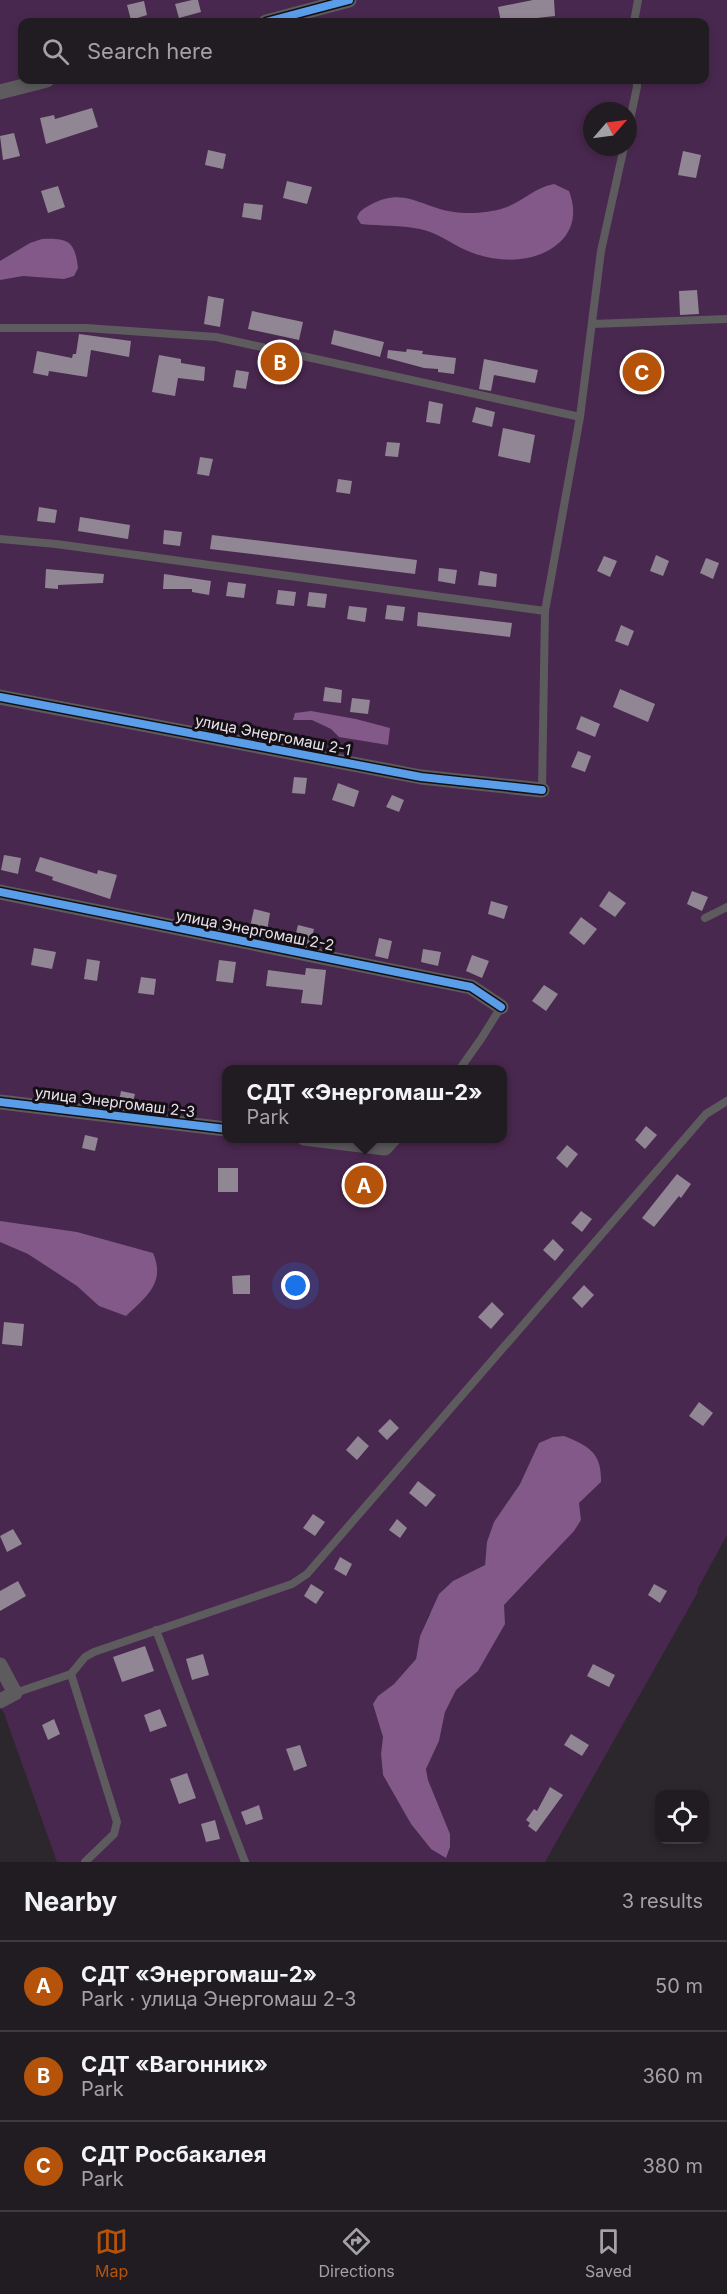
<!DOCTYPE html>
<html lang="en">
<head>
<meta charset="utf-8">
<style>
	body { margin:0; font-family:Inter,sans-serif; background:#2d292f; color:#f1f3f6 }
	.controls { position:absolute; right:18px; bottom:18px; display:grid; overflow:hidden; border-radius:12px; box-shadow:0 3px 9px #0003 }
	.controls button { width:54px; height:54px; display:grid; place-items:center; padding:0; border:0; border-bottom:2px solid #3e3a40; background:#211c22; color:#f1f3f6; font:30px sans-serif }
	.compass { position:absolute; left:583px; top:102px; width:54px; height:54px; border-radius:50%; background:#211c22; box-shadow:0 3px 9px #0003; rotate:62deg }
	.you { position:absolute; left:296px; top:1286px; width:21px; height:21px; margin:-15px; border:4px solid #fff; border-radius:50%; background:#1a73e8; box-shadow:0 0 0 9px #1a73e833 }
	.badge { display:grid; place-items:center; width:39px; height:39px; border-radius:50%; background:#b45309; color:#fff; font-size:20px; font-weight:700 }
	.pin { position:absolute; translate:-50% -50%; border:3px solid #fff; box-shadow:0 2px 6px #0006 }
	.popup { position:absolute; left:222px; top:1065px; width:285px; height:78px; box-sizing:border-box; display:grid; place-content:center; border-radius:12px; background:#211c22; filter:drop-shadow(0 2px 4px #0005); font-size:20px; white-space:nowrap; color:#a2a1a5 }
	.popup b { font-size:22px; color:#f1f3f6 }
	.popup::after { content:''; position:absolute; left:50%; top:100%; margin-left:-12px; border:12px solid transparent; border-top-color:#211c22 }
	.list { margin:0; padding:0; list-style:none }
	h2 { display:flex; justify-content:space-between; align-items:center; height:78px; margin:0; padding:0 24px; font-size:26px }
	h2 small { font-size:20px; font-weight:400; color:#a2a1a5 }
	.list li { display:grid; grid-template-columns:39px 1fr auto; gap:18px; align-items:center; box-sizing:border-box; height:90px; padding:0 24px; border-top:2px solid #3e3a40 }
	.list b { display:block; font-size:22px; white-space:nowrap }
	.list p { margin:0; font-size:20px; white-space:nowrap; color:#a2a1a5 }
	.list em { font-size:20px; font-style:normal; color:#a2a1a5 }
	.icon { flex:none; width:33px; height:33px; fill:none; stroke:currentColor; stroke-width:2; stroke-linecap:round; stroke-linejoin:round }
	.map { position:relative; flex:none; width:727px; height:1862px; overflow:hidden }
	.search { position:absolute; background:#211c22; box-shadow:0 3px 9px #0003; left:18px; right:18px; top:18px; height:66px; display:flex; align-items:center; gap:15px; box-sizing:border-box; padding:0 21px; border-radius:12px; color:#a2a1a5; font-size:22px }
	.sheet { height:348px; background:#211c22 }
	nav { display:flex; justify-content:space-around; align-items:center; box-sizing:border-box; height:84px; border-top:2px solid #3e3a40; background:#211c22; font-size:16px; color:#a2a1a5 }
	nav a { display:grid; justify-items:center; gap:3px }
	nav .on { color:#b45309 }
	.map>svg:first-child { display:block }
	.green { fill:#49284f; fill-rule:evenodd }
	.water { fill:#825989 }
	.building { fill:#918693 }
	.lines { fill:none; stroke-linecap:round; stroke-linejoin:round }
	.lane { stroke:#5d5b5e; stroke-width:8 }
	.street { stroke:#5d5b5e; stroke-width:15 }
	.cycleway-casing { stroke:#140f15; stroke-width:11 }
	.cycleway { stroke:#5a9eea; stroke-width:8 }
	.labels { text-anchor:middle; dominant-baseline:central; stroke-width:6; stroke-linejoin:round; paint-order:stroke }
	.street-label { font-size:15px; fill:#eae2eb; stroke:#140f15 }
</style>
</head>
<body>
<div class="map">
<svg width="727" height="1862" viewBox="0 0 727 1862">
	<rect width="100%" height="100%" fill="#2c262d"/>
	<path class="green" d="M0,0H727V1535L697,1590L698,1592L545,1862H57L4,1713L0,1707ZM22,22H704V80H22ZM592,111H628V147H592ZM226,1070H502V1138H226ZM539,1443L601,1482L579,1503L581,1520C558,1551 530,1577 504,1605V1624L478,1671L456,1689L445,1712L439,1741L426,1769L428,1780L450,1834L431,1849L411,1824L383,1775L381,1754L383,1737L374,1704L378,1696L394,1684L416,1659L420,1636L429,1614L470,1573L485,1565C488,1523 498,1518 519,1485C527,1472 533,1457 539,1443Z"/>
	<path class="water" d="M554,184L569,191C576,209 575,228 560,242C534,266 492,263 461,248C448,241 435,232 420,229C400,225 381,226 361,224L357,218C359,211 363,209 370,205C404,186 420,207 454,212C468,214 490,213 504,208C523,202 533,188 554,184Z
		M42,239C68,238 75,241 78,268L74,276L64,279L23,276L0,280V261L30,243Z
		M311,711L356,719L390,728L388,745L339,737L331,729L312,720H293L295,713Z
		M0,1221L77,1232L153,1253C166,1283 146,1297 126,1316L99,1306L77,1286L28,1254L0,1242Z
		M564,1436C589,1446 602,1453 601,1482L579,1503L581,1520L574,1531L504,1605L505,1624L478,1671L456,1690L445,1712L439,1741L426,1769L428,1780L450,1834V1847L446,1858L431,1849L411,1824L383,1775L381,1754L383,1737L373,1704L378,1696L394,1684L416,1659L420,1636L439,1594L453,1581L485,1565L487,1542L494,1522L520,1484L539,1443L553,1437Z"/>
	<path class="building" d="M192,0H198L201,12L179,18L175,4Z
		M533,0H554L555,16L501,22L498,7Z
		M144,1L147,15L131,20L127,5Z
		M92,108L98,127L46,144L40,118L54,115L55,119Z
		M14,133L20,156L3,160L0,136Z
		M208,150L226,154L223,169L205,165Z
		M683,151L701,155L696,178L678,175Z
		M287,181L312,187L307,204L283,198Z
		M58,186L65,207L48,213L41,191Z
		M244,203L263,205L261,220L242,217Z
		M697,290L699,314L680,315L679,291Z
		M208,296L224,299L220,327L204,324Z
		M252,311L303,322L299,340L248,329Z
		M334,330L384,342L380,357L331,344Z
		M79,334L131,341L129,357L91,350L87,377L49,371L48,376L33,373L37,351L72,358L73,354H76Z
		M407,349L423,351L422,354L456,358L454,374L438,372V369L424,368L387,358L388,350L406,352Z
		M159,355L181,359V363L205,367L204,381L178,378L175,396L152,392Z
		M484,359L538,370L535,383L494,375L491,391L479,389Z
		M236,370L249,372L246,389L233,387Z
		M429,401L443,404L440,424L426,422Z
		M476,407L495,412L492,427L472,422Z
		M503,428L535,435L530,463L498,456Z
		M387,442L400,443L398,457L385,456Z
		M200,457L213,459L209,476L197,474Z
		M338,479L352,481L350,494L336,492Z
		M39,507L57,510L55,523L37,521Z
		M80,517L130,525L128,539L78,531Z
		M164,530L182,532L180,546L163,544Z
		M212,535L417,560L415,574L210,549Z
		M656,555L669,561L663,576L650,571Z
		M604,556L617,561L610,577L597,571Z
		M706,558L719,563L713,579L700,573Z
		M439,568L457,570L455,584L438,581Z
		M46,569L104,574L103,583L58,585V589L45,588Z
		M480,571L497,574L496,587L478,585Z
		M164,574L211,581L209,595L192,592V589H163Z
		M228,582L246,584L244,598L226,596Z
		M278,590L296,592L294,606L276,604Z
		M309,592L327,594L325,608L307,606Z
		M387,605L405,607L403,621L385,619Z
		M349,606L367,608L365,622L347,619Z
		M418,612L512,623L510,637L417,626Z
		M621,625L634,631L628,646L615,641Z
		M325,687L342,690L341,703L323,701Z
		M620,689L655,704L648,722L613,707Z
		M352,698L370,700L368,714L350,712Z
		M581,716L600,724L595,737L576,729Z
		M578,751L591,756L585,772L571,767Z
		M294,777L307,778L305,794L292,793Z
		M338,783L359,791L354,807L332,800Z
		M392,795L404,800L399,812L386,807Z
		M4,855L21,858L18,874L1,870Z
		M40,857L97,874L98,870L117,875L110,899L52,880L53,877L35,871Z
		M609,891L626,903L615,917L599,906Z
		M692,891L708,897L702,911L687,904Z
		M491,901L508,906L504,919L488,914Z
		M254,909L270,913L267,931L250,927Z
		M581,917L597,929L584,945L569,933Z
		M298,925L314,929L310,945L294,941Z
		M379,938L392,941L388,959L375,956Z
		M34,948L56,952L52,969L31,965Z
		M423,949L441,952L438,966L421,962Z
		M472,955L489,961L482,978L466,971Z
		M87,959L100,961L97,981L84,979Z
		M219,960L236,962L233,983L216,981Z
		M306,968L326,970L322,1005L301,1003L303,990L266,986L268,970L305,975Z
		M141,977L156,979L154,995L138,993Z
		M544,985L558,994L546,1011L532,1001Z
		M121,1091L135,1094L131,1108L118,1106Z
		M646,1126L657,1135L645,1149L635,1140Z
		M85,1135L98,1138L95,1151L82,1148Z
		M567,1145L578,1154L567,1168L556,1158Z
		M218,1168H238V1192H218Z
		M677,1174L691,1184L681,1198L679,1196L654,1227L642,1218Z
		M581,1211L592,1219L582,1232L571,1223Z
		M553,1239L564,1250L555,1261L543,1250Z
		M250,1275V1294H233L232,1276Z
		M584,1285L594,1295L582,1308L572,1298Z
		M492,1302L504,1314L491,1329L478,1317Z
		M4,1322L24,1324L22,1346L2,1344Z
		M699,1402L713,1413L703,1426L689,1416Z
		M390,1419L399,1428L387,1440L378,1431Z
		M358,1436L369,1446L357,1460L346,1450Z
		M418,1481L436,1495L426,1507L409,1493Z
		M313,1514L325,1522L315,1536L303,1528Z
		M397,1519L407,1528L400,1538L389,1530Z
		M13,1529L22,1544L7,1552L0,1536Z
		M340,1557L352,1564L346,1576L334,1569Z
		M18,1581L26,1596L0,1611V1591Z
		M311,1584L324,1592L316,1604L304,1596Z
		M654,1584L667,1591L660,1603L648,1595Z
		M145,1646L154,1671L122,1682L113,1657Z
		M203,1654L209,1675L192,1680L186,1659Z
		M593,1664L615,1675L609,1687L587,1676Z
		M160,1709L167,1726L150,1732L144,1715Z
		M54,1719L60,1734L48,1740L42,1725Z
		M571,1734L589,1745L582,1756L564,1745Z
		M300,1745L307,1766L294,1771L286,1749Z
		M187,1773L196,1798L179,1804L170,1779Z
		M550,1787L563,1795L536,1832L528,1826L530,1823L526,1820L534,1809L537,1811Z
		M259,1805L263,1819L246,1825L241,1812Z
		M215,1820L220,1839L206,1842L201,1824Z"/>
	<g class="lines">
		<path class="lane" d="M634,22L638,0
			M628,129L637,87V80
			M592,324L727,319
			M0,328H86L216,337L580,417
			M0,539L56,544L545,611
			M542,790L545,611L580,417L601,251L624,147
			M705,918L727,907
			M459,1070L481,1039L501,1007
			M156,1630L245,1862
			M71,1674L117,1822L114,1834L85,1862
			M15,1693L71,1674L85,1657L94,1652L292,1584L307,1574L706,1114L727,1101"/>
		<path class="street" d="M266,22L349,0
			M0,92L47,80
			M0,697L421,777L542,790
			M0,892L471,987L501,1007
			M0,1102L226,1129
			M304,1138L385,1148L394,1138
			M0,1665L15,1693L0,1701"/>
		<defs>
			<path id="cycleway" d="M266,22L349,0
				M0,697L421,777L542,790
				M0,892L471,987L501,1007
				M0,1102L226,1129"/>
		</defs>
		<use href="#cycleway" class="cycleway-casing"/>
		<use href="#cycleway" class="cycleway"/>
	</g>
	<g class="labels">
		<g class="street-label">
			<text transform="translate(273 735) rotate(11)">улица Энергомаш 2-1</text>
			<text transform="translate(255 930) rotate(11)">улица Энергомаш 2-2</text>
			<text transform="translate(115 1102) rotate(7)">улица Энергомаш 2-3</text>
		</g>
	</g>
</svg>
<div class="controls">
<button><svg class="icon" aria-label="locate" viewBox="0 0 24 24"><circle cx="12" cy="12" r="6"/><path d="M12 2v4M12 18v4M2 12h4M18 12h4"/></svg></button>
</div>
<svg class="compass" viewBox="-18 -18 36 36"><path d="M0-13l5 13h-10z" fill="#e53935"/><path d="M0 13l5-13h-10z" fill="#a2a1a5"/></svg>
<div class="you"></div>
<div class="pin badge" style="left:364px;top:1185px">A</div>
<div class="popup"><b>СДТ «Энергомаш-2»</b>Park</div>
<div class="pin badge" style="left:280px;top:362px">B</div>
<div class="pin badge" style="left:642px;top:372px">C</div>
<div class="search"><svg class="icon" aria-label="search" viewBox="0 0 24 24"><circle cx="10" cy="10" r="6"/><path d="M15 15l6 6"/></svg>Search here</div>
</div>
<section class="sheet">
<h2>Nearby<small>3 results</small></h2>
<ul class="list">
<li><span class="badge">A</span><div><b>СДТ «Энергомаш-2»</b><p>Park · улица Энергомаш 2-3</p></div><em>50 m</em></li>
<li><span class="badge">B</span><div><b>СДТ «Вагонник»</b><p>Park</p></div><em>360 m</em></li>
<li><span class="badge">C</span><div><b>СДТ Росбакалея</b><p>Park</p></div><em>380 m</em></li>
</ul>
</section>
<nav>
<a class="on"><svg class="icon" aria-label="map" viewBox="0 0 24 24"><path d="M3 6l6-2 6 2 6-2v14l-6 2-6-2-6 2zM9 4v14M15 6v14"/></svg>Map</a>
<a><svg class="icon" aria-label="directions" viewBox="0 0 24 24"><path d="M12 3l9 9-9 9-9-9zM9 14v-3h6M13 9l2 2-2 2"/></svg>Directions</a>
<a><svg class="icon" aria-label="saved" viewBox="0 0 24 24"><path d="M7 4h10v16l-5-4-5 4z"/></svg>Saved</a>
</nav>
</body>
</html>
